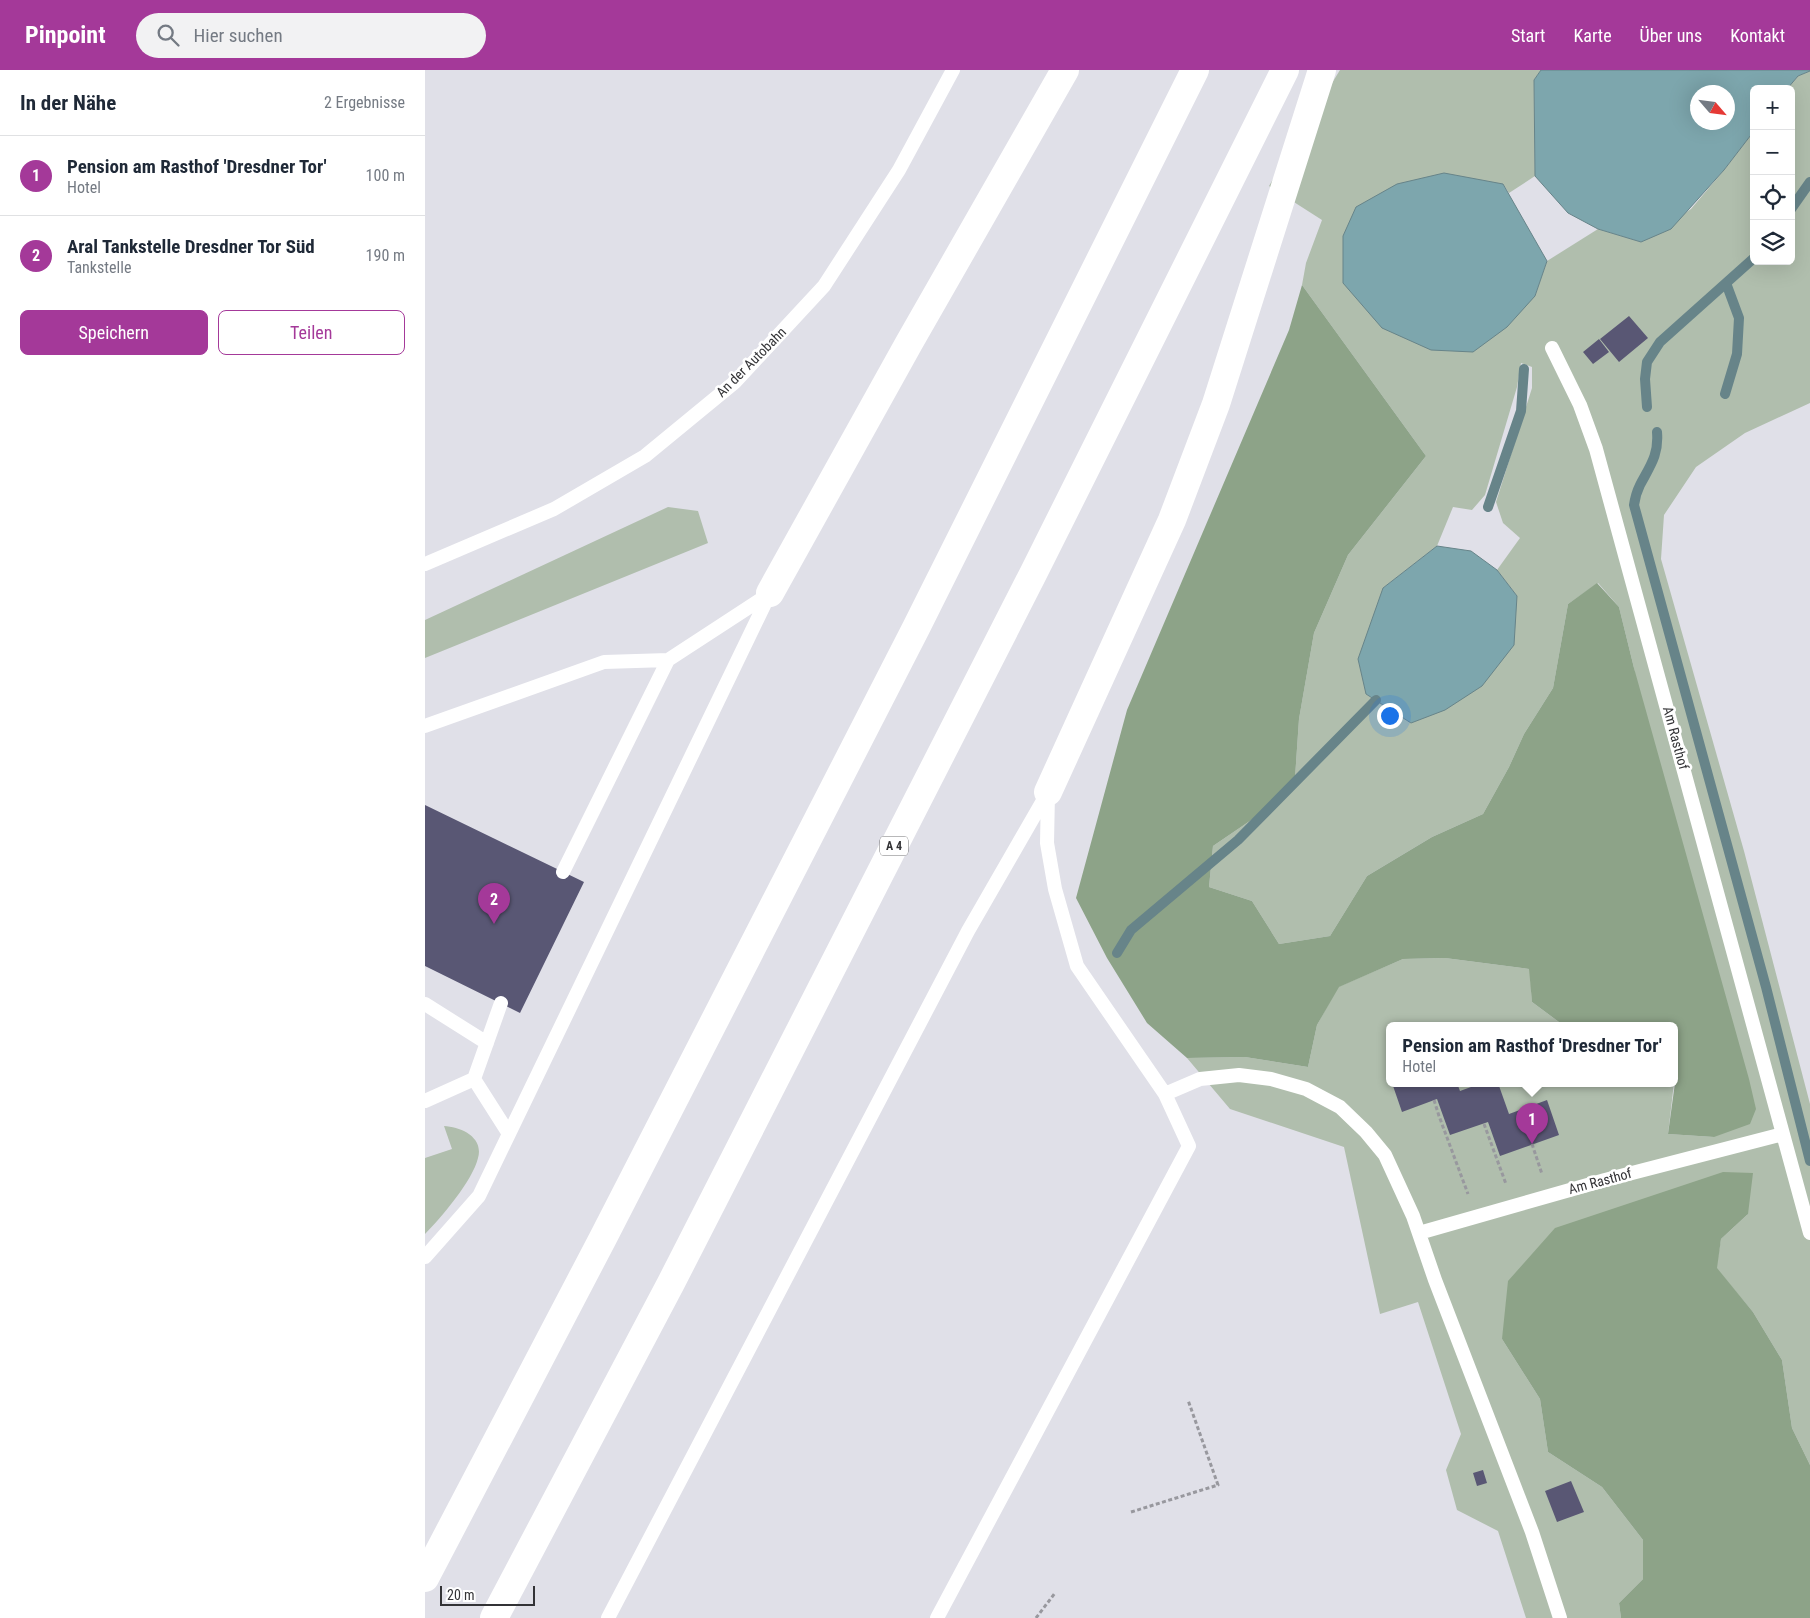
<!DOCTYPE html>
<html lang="de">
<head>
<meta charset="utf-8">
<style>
	body { margin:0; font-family:"Roboto Condensed",sans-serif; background:#f2f2f3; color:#1f2937 }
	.controls { position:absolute; right:15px; top:15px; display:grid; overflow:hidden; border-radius:8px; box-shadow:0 5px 20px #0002 }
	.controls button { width:45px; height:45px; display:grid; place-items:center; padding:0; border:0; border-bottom:1px solid #e0e1e3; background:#fff; color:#1f2937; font:25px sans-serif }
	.compass { position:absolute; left:1265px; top:15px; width:45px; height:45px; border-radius:50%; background:#fff; box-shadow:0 5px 20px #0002; rotate:118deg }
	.scale { position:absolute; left:15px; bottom:12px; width:95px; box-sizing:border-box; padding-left:5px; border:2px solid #333336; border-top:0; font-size:14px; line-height:18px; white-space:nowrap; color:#333336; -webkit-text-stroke:4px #fff; paint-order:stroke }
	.you { position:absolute; left:964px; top:645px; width:18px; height:18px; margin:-12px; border:4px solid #fff; border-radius:50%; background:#1a73e8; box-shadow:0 0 0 8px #1a73e833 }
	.badge { display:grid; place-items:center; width:32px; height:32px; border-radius:50%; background:#a43999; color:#fff; font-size:16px; font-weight:700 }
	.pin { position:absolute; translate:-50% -41px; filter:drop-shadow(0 1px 2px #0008) }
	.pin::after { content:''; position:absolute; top:26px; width:18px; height:15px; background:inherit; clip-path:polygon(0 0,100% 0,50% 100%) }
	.popup { position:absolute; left:961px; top:952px; width:292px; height:65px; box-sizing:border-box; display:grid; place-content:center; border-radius:8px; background:#fff; filter:drop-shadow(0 1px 4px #0005); font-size:16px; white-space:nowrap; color:#747a83 }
	.popup b { font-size:19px; color:#1f2937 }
	.popup::after { content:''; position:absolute; left:50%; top:100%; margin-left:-10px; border:10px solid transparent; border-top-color:#fff }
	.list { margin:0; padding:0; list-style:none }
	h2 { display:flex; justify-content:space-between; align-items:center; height:65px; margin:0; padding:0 20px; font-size:21px }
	h2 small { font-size:16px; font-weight:400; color:#747a83 }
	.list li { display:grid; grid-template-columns:32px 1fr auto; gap:15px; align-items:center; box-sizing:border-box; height:80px; padding:0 20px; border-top:1px solid #e0e1e3 }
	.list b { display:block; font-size:19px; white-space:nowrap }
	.list p { margin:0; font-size:16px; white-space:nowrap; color:#747a83 }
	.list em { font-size:16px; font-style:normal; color:#747a83 }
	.actions { display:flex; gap:10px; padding:15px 20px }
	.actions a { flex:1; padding:11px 0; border:1px solid #a43999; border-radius:8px; text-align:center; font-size:18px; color:#a43999 }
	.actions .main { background:#a43999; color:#fff }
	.icon { flex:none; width:28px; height:28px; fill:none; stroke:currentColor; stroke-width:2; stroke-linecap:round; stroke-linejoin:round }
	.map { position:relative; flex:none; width:1385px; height:1548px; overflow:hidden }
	header { display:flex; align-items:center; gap:30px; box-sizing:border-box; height:70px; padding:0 25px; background:#a43999; color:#fff }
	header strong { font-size:24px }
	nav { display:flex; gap:28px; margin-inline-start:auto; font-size:18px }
	.search { width:350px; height:45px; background:#f2f2f3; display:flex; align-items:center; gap:12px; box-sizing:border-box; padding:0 18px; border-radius:28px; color:#747a83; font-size:19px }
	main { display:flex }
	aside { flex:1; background:#fff }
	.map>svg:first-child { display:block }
	.green { fill:#b0bead; fill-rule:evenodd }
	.forest { fill:#8da388 }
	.water { fill:#7da6ad; stroke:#678489; fill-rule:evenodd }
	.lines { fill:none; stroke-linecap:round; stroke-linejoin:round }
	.stream { stroke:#678489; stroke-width:10 }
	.building { fill:#595774 }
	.path { stroke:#98989e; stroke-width:3; stroke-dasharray:4 2.5; stroke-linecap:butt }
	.lane { stroke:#fff; stroke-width:14 }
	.highway { stroke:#fff; stroke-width:28 }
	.labels { text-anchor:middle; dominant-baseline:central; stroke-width:5; stroke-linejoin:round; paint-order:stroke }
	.shield { fill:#fff; stroke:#707072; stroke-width:1 }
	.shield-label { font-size:12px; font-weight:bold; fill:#333336 }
	.street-label { font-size:14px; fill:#333336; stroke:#fff }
</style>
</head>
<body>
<header>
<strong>Pinpoint</strong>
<div class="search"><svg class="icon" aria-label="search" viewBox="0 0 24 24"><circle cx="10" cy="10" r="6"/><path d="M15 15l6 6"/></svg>Hier suchen</div>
<nav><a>Start</a><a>Karte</a><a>Über uns</a><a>Kontakt</a></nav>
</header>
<main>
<aside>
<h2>In der Nähe<small>2 Ergebnisse</small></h2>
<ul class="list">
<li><span class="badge">1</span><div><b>Pension am Rasthof 'Dresdner Tor'</b><p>Hotel</p></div><em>100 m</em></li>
<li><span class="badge">2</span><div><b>Aral Tankstelle Dresdner Tor Süd</b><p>Tankstelle</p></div><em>190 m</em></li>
</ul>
<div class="actions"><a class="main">Speichern</a><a>Teilen</a></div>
</aside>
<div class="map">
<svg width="1385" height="1548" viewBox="0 0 1385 1548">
	<rect width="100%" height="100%" fill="#e0e0e8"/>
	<path class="green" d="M915,0H1116L1109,10L1110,106L1084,123L1078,114L1110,226L1122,191L1173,159L1216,172L1266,139L1299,100L1329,61V191H1366V19H1362L1373,6L1385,1V333L1320,363L1271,397L1239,445L1236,489L1319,781L1385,1034V1395L1367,1358L1357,1290L1328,1242L1291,1198L1296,1169L1323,1144L1077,1269L1115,1329L1123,1382L1177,1417L1218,1470V1509L1194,1533L1196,1548H1101L1073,1461L1032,1440L1021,1400L1036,1364L993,1232L955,1244L919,1077L805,1039L762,988L820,987L883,997L892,955L913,917L978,889L1020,888L1105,899L1107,932L1138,955H964V1013H1249L1243,1064L1289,1067L1209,598L1194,537L1173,513L1143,534L1128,618L1099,664L1084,697L1058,744L1007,767L942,806L905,866L854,874L827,831L784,817L788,776L838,742L870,708L874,649L889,563L923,485L1001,386L877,215L881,193L897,150L844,116ZM1096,293L1107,297V318L1071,432L1078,453L1095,468L1072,500L1092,526L986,653L941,624L958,518L1012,476L1028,437L1047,440L1060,425L1092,317Z
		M243,437L273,441L283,473L0,588V550Z
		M19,1056C36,1057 59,1067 53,1088C48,1110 16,1148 0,1164V1088L27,1079Z"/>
	<path class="forest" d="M877,215L1001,386L923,485L889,563L874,649L870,708L838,742L788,776L784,817L827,831L854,874L905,866L942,806L1007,767L1058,744L1084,697L1099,664L1128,618L1143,534L1172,513L1194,537L1209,598L1324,1009L1331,1039L1325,1054L1289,1067L1243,1064L1250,1013V955H1138L1107,932L1104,899L1020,888L978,889L914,917L892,955L883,997L820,987L762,988L722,953L682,888L651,828L702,640L864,260Z
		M1298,1102L1328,1103L1323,1144L1296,1169L1292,1198L1328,1242L1357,1290L1367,1358L1385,1395V1548H1196L1194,1533L1218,1509V1470L1177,1417L1123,1382L1115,1329L1077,1269L1083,1211L1130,1158Z"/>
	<path class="water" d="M1116,0H1385V1L1373,6L1362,19H1329V61L1299,100L1246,159L1216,172L1173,159L1143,143L1110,106L1109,10ZM1272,22H1302V52H1272Z
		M1019,103L1078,114L1122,191L1110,226L1082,257L1048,282L1006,280L957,258L918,213V166L931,137L972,114Z
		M1012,476L1046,481L1072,500L1092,526L1089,575L1057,616L1020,640L986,653L941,624L933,589L958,518Z"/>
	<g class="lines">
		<path class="stream" d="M1366,139L1385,112
			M1300,324L1312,284L1314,248L1301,213
			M1222,337L1220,309L1222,292L1235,272L1329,188
			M1232,362C1234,385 1225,396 1215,415C1212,421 1210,428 1209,435L1341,917L1385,1091
			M1063,437L1096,341L1099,299
			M692,883L706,860L813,770L951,630"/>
	</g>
	<path class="building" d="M1204,246L1223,268L1194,292L1175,269Z
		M1174,269L1184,282L1168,294L1158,282Z
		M0,735L159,812L95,943L0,896Z
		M967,1013H1032L1035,1021L1057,1013H1073L1084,1044L1122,1030L1134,1065L1075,1086L1063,1052L1025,1065L1012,1029L977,1042Z
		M1058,1400L1062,1413L1052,1416L1048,1403Z
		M1146,1411L1159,1442L1132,1452L1120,1421Z"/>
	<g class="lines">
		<path class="path" d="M1009,1030L1014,1046L1043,1124
			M1059,1054L1081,1114
			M1107,1074L1117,1104
			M706,1442L793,1415L763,1330
			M611,1548L630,1523"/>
		<path class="lane" d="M1127,278L1155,335L1171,379L1385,1163
			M0,494L129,439L220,386L310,312L399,216L474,100L528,0
			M0,656L179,592L243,590
			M138,802L243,590L344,524
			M76,933L49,1009L84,1064
			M0,934L62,973
			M740,1024L775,1009L814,1005L846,1009L881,1019L915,1037L941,1062L960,1085L988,1146L1010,1210L1107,1462L1135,1548
			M0,1031L49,1009
			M994,1163L1180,1110L1358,1064
			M0,1187L54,1126L345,523
			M183,1548L543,861L623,722
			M512,1548L764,1076L740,1024L652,896L630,819L622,773L623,723"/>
		<path class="highway" d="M345,523L484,273L640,0
			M623,722L747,450L791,334L897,0
			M0,1508L178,1168L491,558L770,0
			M69,1548L246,1213L609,502L860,0"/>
	</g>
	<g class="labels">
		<rect class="shield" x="455" y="766.5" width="28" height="19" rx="4"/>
		<g class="shield-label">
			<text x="469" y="776">A 4</text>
		</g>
		<g class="street-label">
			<text transform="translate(326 292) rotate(-45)">An der Autobahn</text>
			<text transform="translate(1251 668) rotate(75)">Am Rasthof</text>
			<text transform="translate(1175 1111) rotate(-15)">Am Rasthof</text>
		</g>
	</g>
</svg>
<div class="controls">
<button>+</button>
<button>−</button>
<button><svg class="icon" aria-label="locate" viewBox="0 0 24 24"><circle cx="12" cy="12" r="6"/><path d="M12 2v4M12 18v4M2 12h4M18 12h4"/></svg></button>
<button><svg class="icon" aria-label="layers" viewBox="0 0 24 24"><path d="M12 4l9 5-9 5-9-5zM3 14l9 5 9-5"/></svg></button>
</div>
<svg class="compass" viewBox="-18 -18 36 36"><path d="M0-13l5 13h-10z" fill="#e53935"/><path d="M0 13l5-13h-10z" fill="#747a83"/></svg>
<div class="scale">20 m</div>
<div class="you"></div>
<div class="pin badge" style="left:1107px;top:1074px">1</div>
<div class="popup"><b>Pension am Rasthof 'Dresdner Tor'</b>Hotel</div>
<div class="pin badge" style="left:69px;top:854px">2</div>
</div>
</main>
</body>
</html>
